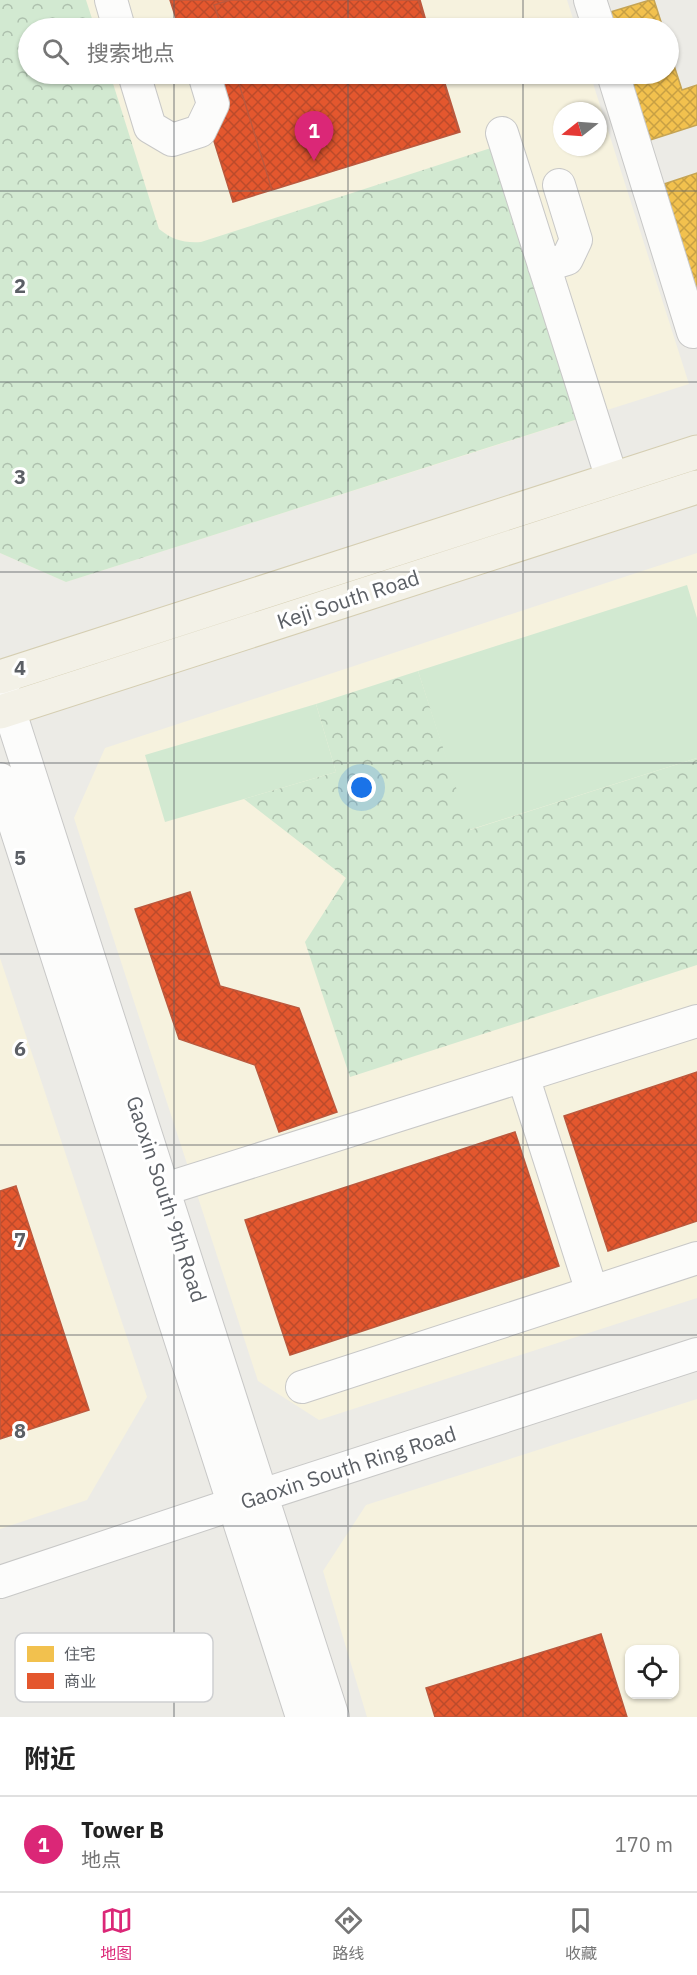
<!DOCTYPE html>
<html lang="zh">
<head>
<meta charset="utf-8">
<style>
	body { margin:0; font-family:"IBM Plex Sans","Noto Sans SC",sans-serif; background:#f6f6f6; color:#222 }
	.controls { position:absolute; right:18px; bottom:18px; display:grid; overflow:hidden; border-radius:12px; box-shadow:0 2px 4px #0004 }
	.controls button { width:54px; height:54px; display:grid; place-items:center; padding:0; border:0; border-bottom:2px solid #e0e0e0; background:#fff; color:#222; font:30px sans-serif }
	.compass { position:absolute; left:553px; top:102px; width:54px; height:54px; border-radius:50%; background:#fff; box-shadow:0 2px 4px #0004; rotate:253deg }
	.you { position:absolute; left:362px; top:788px; width:21px; height:21px; margin:-15px; border:4px solid #fff; border-radius:50%; background:#1a73e8; box-shadow:0 0 0 9px #1a73e833 }
	.badge { display:grid; place-items:center; width:39px; height:39px; border-radius:50%; background:#db2777; color:#fff; font-size:20px; font-weight:700 }
	.pin { position:absolute; translate:-50% -50px; filter:drop-shadow(0 2px 3px #0008) }
	.pin::after { content:''; position:absolute; top:32px; width:21px; height:18px; background:inherit; clip-path:polygon(0 0,100% 0,50% 100%) }
	.list { margin:0; padding:0; list-style:none }
	h2 { display:flex; justify-content:space-between; align-items:center; height:78px; margin:0; padding:0 24px; font-size:26px }
	h2 small { font-size:20px; font-weight:400; color:#767676 }
	.list li { display:grid; grid-template-columns:39px 1fr auto; gap:18px; align-items:center; box-sizing:border-box; height:96px; padding:0 24px; border-top:2px solid #e0e0e0 }
	.list b { display:block; font-size:22px; white-space:nowrap }
	.list p { margin:0; font-size:20px; white-space:nowrap; color:#767676 }
	.list em { font-size:20px; font-style:normal; color:#767676 }
	.icon { flex:none; width:33px; height:33px; fill:none; stroke:currentColor; stroke-width:2; stroke-linecap:round; stroke-linejoin:round }
	.map { position:relative; flex:none; width:697px; height:1717px; overflow:hidden }
	.search { position:absolute; background:#fff; box-shadow:0 2px 4px #0004; left:18px; right:18px; top:18px; height:66px; display:flex; align-items:center; gap:15px; box-sizing:border-box; padding:0 21px; border-radius:33px; color:#767676; font-size:22px }
	.sheet { height:174px; background:#fff }
	nav { display:flex; justify-content:space-around; align-items:center; box-sizing:border-box; height:84px; border-top:2px solid #e0e0e0; background:#fff; font-size:16px; color:#767676 }
	nav a { display:grid; justify-items:center; gap:3px }
	nav .on { color:#db2777 }
	.map>svg:first-child { display:block }
	.commercial { fill:#f6f2de; fill-rule:evenodd }
	.green { fill:#d2e9d1 }
	.forest { fill:url(#forest-crowns) }
	.homes { fill:url(#homes-cross-hatch); stroke:#c5a455; stroke-width:1.5 }
	.shops { fill:url(#shops-cross-hatch); stroke:#bb593e; stroke-width:1.5 }
	.lines { fill:none; stroke-linecap:round; stroke-linejoin:round }
	.minor-casing { stroke:#c8c8c7; stroke-width:34 }
	.major-casing { stroke:#d5ceb2; stroke-width:35 }
	.minor { stroke:#fcfcfb; stroke-width:32 }
	.major { stroke:#f3f1e7; stroke-width:33 }
	.grid { fill:none; stroke:#5b5f65; stroke-width:1.5; stroke-opacity:0.55 }
	.labels { text-anchor:middle; dominant-baseline:central; stroke-width:6; stroke-linejoin:round; paint-order:stroke }
	.street-label { font-size:21px; fill:#5b5f65; stroke:#fff }
	.key { fill:#fff; stroke:#cecfd1; stroke-width:1.5 }
	.key-label { font-size:16px; fill:#5b5f65 }
	.grid-label { font-size:20px; text-anchor:middle; font-weight:bold; fill:#5b5f65; stroke:#fff; stroke-width:6; stroke-linejoin:round; paint-order:stroke }
</style>
</head>
<body>
<div class="map">
<svg width="697" height="1717" viewBox="0 0 697 1717">
	<defs>
		<pattern id="forest-crowns" width="20" height="18" patternUnits="userSpaceOnUse" patternTransform="scale(1.5)"><rect width="20" height="18" fill="#d2e9d1"/><path d="M2 6a3 3 0 1 1 6 0M12 15a3 3 0 1 1 6 0" fill="none" stroke="#adc0ad"/></pattern>
		<pattern id="homes-cross-hatch" width="8" height="8" patternUnits="userSpaceOnUse" patternTransform="scale(1.5)"><rect width="8" height="8" fill="#f2c14e"/><path d="M0 0l8 8M0 8l8-8" fill="none" stroke="#c7a044"/></pattern>
		<pattern id="shops-cross-hatch" width="8" height="8" patternUnits="userSpaceOnUse" patternTransform="scale(1.5)"><rect width="8" height="8" fill="#e4572e"/><path d="M0 0l8 8M0 8l8-8" fill="none" stroke="#bc4b2b"/></pattern>
	</defs>
	<rect width="100%" height="100%" fill="#ecebe6"/>
	<path class="commercial" d="M0,0H567L576,28H28V74H590L689,384L66,582L0,553ZM562,111H598V147H562Z
		M697,553V1298L319,1420L258,1381L74,818L105,748Z
		M0,958L147,1397L87,1500L0,1529Z
		M697,1399V1717H367L323,1571L366,1505ZM630,1650H674V1694H630Z"/>
	<path class="green" d="M687,585L697,618V758L469,830L418,671Z
		M316,704L336,772L165,822L145,755Z"/>
	<path class="forest" d="M0,0H86L95,28H28V74H110L159,229C173,240 183,243 201,242L494,147L581,418L66,582L0,553Z
		M418,671L470,830L697,758V965L350,1077L305,942L346,878L244,799L336,772L316,704Z"/>
	<path class="homes" d="M650,0H654L663,28H612L607,13Z
		M668,47L682,90L697,85V125L647,141L626,74H668Z
		M697,173V300L661,185Z"/>
	<path class="shops" d="M170,0H420L428,28H179Z
		M230,0H418L427,28H222L214,5Z
		M193,74H442L460,132L233,202Z
		M236,74H441L459,132L272,190Z
		M190,892L220,986L299,1008L337,1112L279,1132L255,1065L179,1039L135,909Z
		M697,1072V1221L608,1251L564,1116Z
		M515,1132L559,1266L290,1355L245,1220Z
		M16,1186L89,1410L0,1439V1191Z
		M601,1634L627,1717H435L426,1688Z"/>
	<g class="lines">
		<defs>
			<path id="minor" d="M111,0L119,28
				M590,0L599,28
				M134,74L150,127L172,140L200,131L213,104L204,74
				M613,74L693,332L697,331
				M502,133L612,479
				M544,266L567,259L576,240L559,185
				M1,684L333,1717
				M0,779L302,1717
				M523,1076L592,1292
				M143,1196L697,1021
				M302,1387L697,1258
				M0,1582L234,1504L697,1354"/>
			<path id="major" d="M0,677L697,452
				M0,712L697,487"/>
		</defs>
		<use href="#minor" class="minor-casing"/>
		<use href="#major" class="major-casing"/>
		<use href="#minor" class="minor"/>
		<use href="#major" class="major"/>
	</g>
	<path class="grid" d="M174,0V28M348,0V28M523,0V28M174,74V1717M348,74V1717M523,74V1717M0,191H697M0,382H697M0,572H697M0,763H697M0,954H697M0,1145H697M0,1335H697M0,1526H697"/>
	<g class="labels">
		<g class="street-label">
			<text transform="translate(348 599) rotate(-18)">Keji South Road</text>
			<text transform="translate(167 1199) rotate(72)">Gaoxin South 9th Road</text>
			<text transform="translate(348 1467) rotate(-18)">Gaoxin South Ring Road</text>
		</g>
	</g>
	<rect x="15" y="1633" width="198" height="69" rx="9" class="key"/>
	<rect x="27" y="1646" width="27" height="16" fill="#f2c14e"/>
	<rect x="27" y="1673" width="27" height="16" fill="#e4572e"/>
	<g class="key-label">
		<text x="64" y="1660">住宅</text>
		<text x="64" y="1687">商业</text>
	</g>
	<g class="grid-label">
		<text x="20" y="293">2</text>
		<text x="20" y="484">3</text>
		<text x="20" y="675">4</text>
		<text x="20" y="865">5</text>
		<text x="20" y="1056">6</text>
		<text x="20" y="1247">7</text>
		<text x="20" y="1438">8</text>
	</g>
</svg>
<div class="controls">
<button><svg class="icon" aria-label="locate" viewBox="0 0 24 24"><circle cx="12" cy="12" r="6"/><path d="M12 2v4M12 18v4M2 12h4M18 12h4"/></svg></button>
</div>
<svg class="compass" viewBox="-18 -18 36 36"><path d="M0-13l5 13h-10z" fill="#e53935"/><path d="M0 13l5-13h-10z" fill="#767676"/></svg>
<div class="you"></div>
<div class="pin badge" style="left:314px;top:161px">1</div>
<div class="search"><svg class="icon" aria-label="search" viewBox="0 0 24 24"><circle cx="10" cy="10" r="6"/><path d="M15 15l6 6"/></svg>搜索地点</div>
</div>
<section class="sheet">
<h2>附近<small></small></h2>
<ul class="list">
<li><span class="badge">1</span><div><b>Tower B</b><p>地点</p></div><em>170 m</em></li>
</ul>
</section>
<nav>
<a class="on"><svg class="icon" aria-label="map" viewBox="0 0 24 24"><path d="M3 6l6-2 6 2 6-2v14l-6 2-6-2-6 2zM9 4v14M15 6v14"/></svg>地图</a>
<a><svg class="icon" aria-label="directions" viewBox="0 0 24 24"><path d="M12 3l9 9-9 9-9-9zM9 14v-3h6M13 9l2 2-2 2"/></svg>路线</a>
<a><svg class="icon" aria-label="saved" viewBox="0 0 24 24"><path d="M7 4h10v16l-5-4-5 4z"/></svg>收藏</a>
</nav>
</body>
</html>
